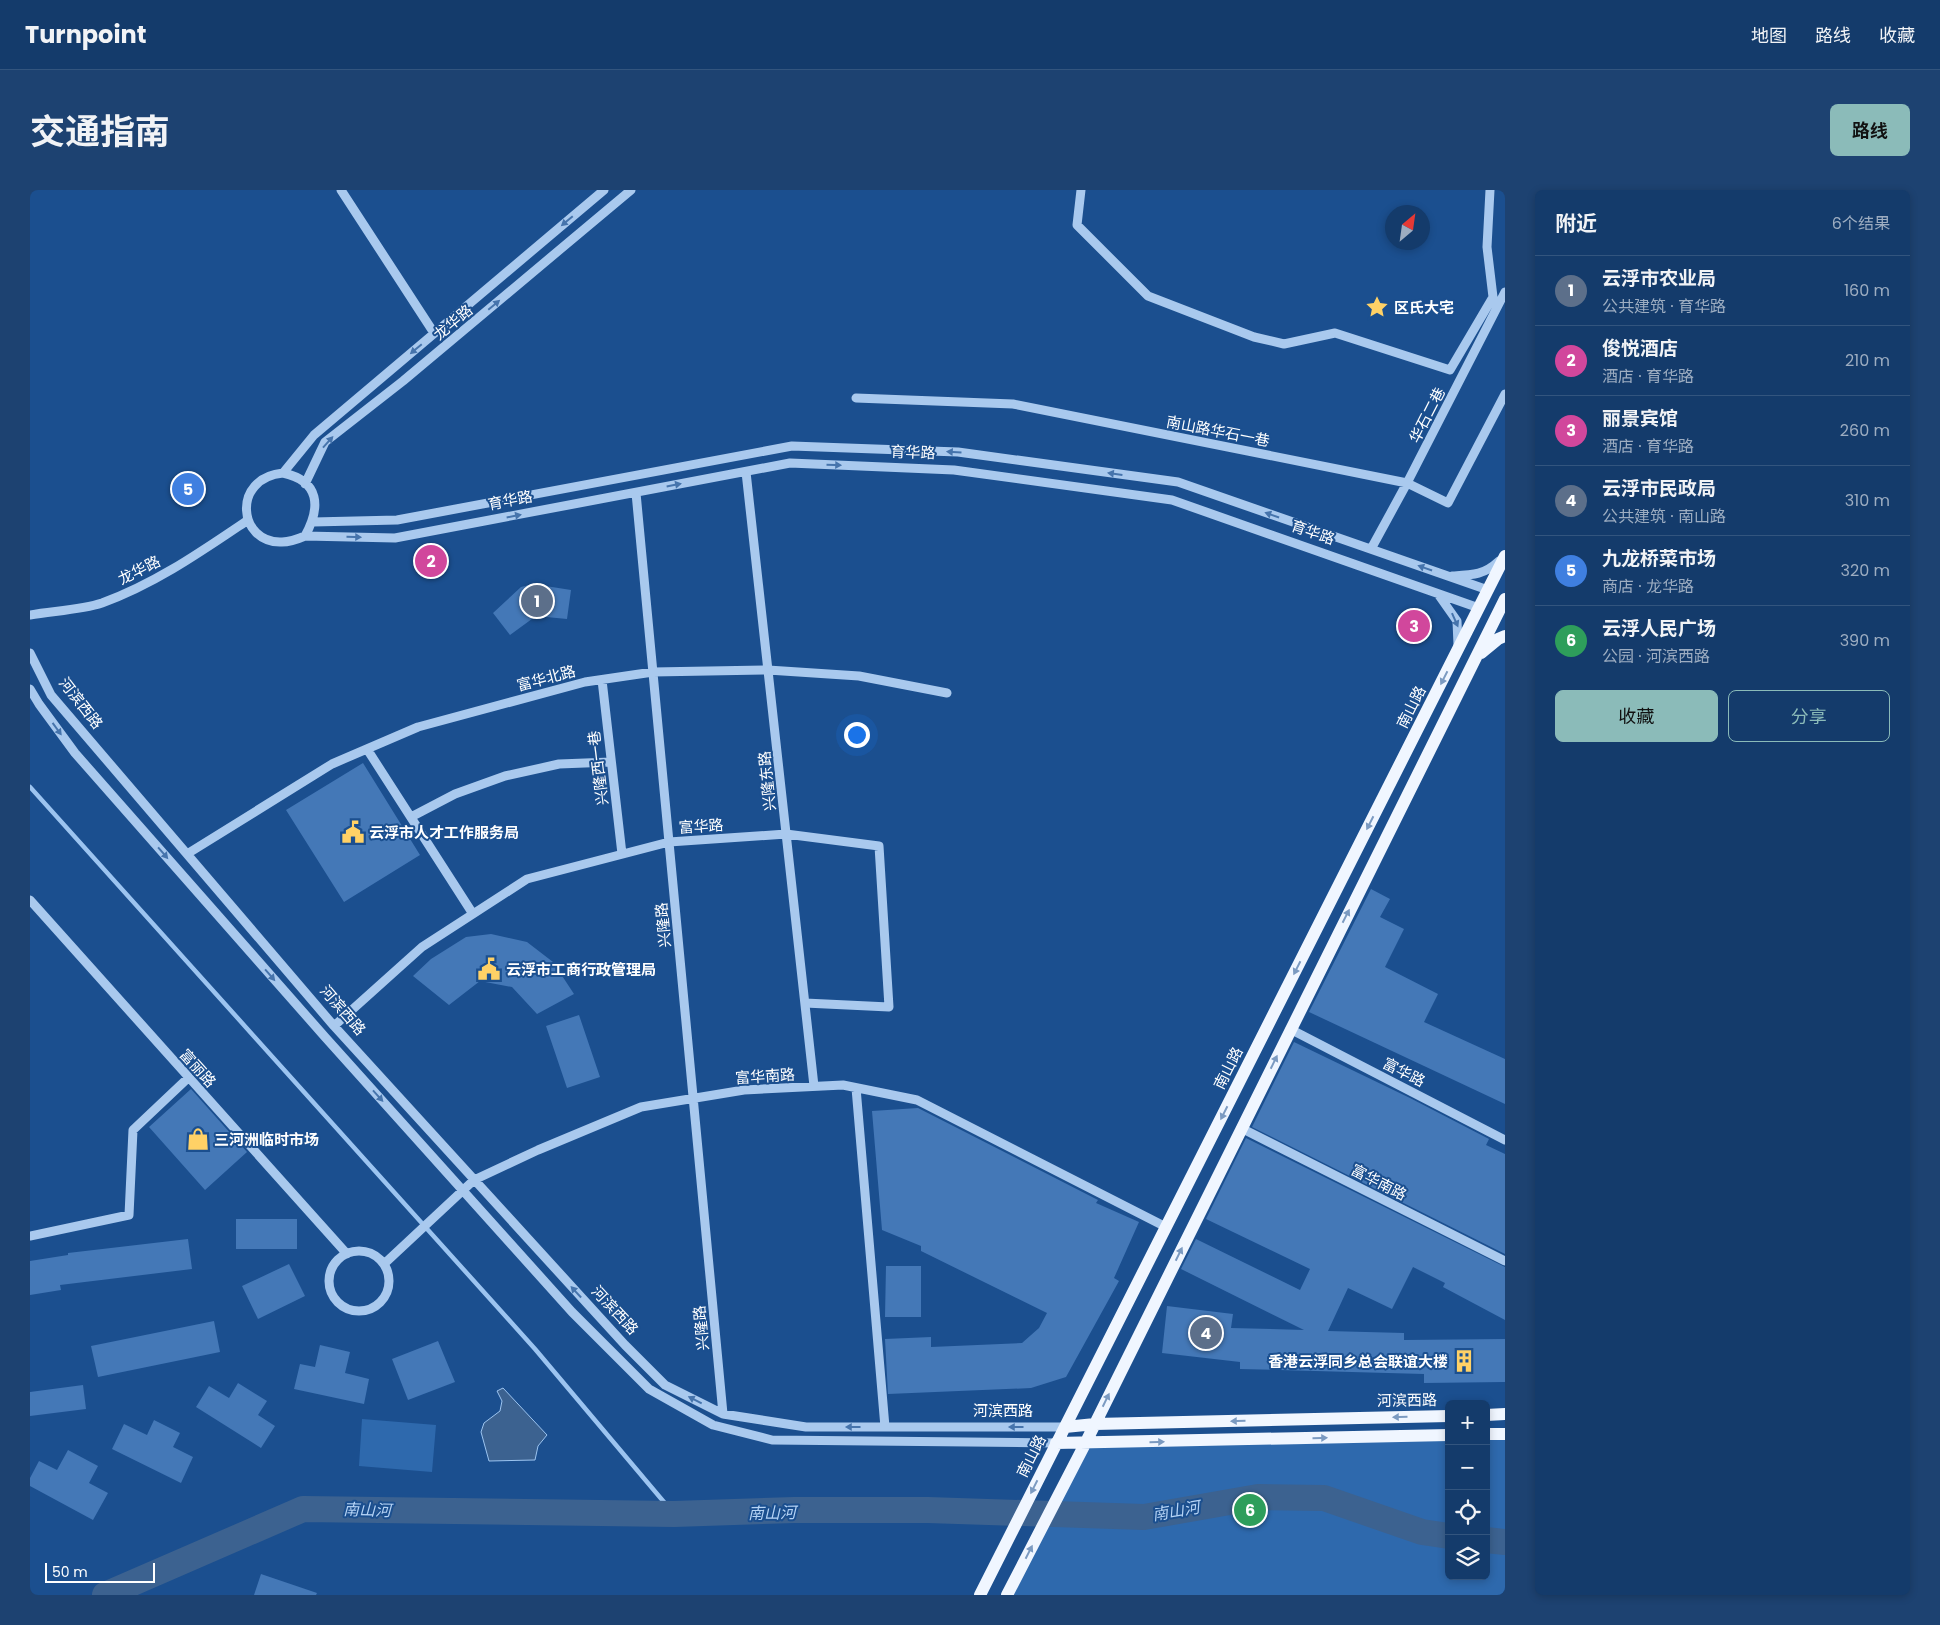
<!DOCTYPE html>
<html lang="zh">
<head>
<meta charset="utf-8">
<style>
	body { margin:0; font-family:Poppins,"Noto Sans SC",sans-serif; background:#1d4271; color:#f1f3f6 }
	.controls { position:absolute; right:15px; bottom:15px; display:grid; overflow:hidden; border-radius:8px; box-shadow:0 2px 8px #0003 }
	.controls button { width:45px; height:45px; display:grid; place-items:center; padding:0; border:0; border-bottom:1px solid #33557e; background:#143b6b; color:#f1f3f6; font:25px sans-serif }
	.compass { position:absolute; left:1355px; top:15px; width:45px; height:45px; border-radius:50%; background:#143b6b; box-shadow:0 2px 8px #0003; rotate:29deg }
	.scale { position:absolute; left:15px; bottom:12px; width:110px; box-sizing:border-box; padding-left:5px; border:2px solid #fff; border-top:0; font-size:14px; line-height:18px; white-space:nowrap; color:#fff; -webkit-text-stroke:4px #1b4f8f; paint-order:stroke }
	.you { position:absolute; left:826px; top:544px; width:18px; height:18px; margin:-12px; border:4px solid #fff; border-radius:50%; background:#1a73e8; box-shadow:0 0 0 8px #1a73e833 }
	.badge { display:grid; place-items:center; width:32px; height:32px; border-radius:50%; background:#8bbbb9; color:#fff; font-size:16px; font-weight:700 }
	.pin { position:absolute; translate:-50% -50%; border:2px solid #fff; box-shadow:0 1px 5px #0006 }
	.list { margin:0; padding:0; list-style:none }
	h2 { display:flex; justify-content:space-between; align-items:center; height:65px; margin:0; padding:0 20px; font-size:21px }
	h2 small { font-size:16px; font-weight:400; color:#9dadc1 }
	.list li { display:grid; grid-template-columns:32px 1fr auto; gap:15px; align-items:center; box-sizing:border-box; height:70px; padding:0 20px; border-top:1px solid #33557e }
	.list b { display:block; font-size:19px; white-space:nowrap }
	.list p { margin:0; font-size:16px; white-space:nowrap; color:#9dadc1 }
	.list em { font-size:16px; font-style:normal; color:#9dadc1 }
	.actions { display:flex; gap:10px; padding:15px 20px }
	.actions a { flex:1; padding:11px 0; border:1px solid #8bbbb9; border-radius:8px; text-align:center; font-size:18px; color:#8bbbb9 }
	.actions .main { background:#8bbbb9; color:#111 }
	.icon { flex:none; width:28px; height:28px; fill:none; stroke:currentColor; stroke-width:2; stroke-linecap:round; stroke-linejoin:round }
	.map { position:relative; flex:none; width:1475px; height:1405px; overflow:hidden; border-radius:8px }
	header { display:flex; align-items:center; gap:30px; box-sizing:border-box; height:70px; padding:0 25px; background:#143b6b; border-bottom:1px solid #33557e }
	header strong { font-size:24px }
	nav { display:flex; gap:28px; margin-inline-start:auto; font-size:18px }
	.intro { display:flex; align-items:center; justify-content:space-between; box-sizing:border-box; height:120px; padding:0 30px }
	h1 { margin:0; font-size:35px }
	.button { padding:12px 22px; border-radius:8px; background:#8bbbb9; color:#111; font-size:18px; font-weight:700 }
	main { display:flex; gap:30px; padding:0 30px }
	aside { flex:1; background:#143b6b; border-radius:8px; box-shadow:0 2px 8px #0003 }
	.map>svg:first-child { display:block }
	.green { fill:#2e69ad }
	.water { fill:#3c6290; stroke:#9cc4f0 }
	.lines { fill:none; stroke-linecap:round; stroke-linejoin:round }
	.stream { stroke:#9cc4f0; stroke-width:4.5 }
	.river { stroke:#3c6290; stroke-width:26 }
	.building { fill:#4478b7 }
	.minor { stroke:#a9c9ee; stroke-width:9 }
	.major { stroke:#f0f6ff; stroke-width:12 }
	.oneway { fill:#4674ac }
	.oneway2 { fill:#7b9ac1 }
	.labels { text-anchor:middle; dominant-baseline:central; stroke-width:4; stroke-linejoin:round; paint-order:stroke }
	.poi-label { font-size:15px; font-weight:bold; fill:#fff; stroke:#1b4f8f; text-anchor:start }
	.street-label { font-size:15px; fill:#fff; stroke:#1b4f8f }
	.water-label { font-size:16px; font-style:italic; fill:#b5d3f5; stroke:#1b4f8f }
</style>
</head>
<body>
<header>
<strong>Turnpoint</strong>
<nav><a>地图</a><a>路线</a><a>收藏</a></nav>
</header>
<div class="intro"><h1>交通指南</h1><a class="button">路线</a></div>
<main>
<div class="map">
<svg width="1475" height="1405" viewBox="0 0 1475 1405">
	<rect width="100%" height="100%" fill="#1b4f8f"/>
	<path class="green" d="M332,1229L406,1235L402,1282L329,1276Z
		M1456,1244H1475V1405H977L1055,1254L1419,1245V1386H1456Z"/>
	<path class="water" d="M473,1198L517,1245L508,1256L505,1270L459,1271L451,1242L454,1233L470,1221L472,1211L467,1201Z"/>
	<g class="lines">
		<path class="stream" d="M0,597L505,1159L644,1324"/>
		<path class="river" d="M1456,1350L1475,1352
			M75,1405L273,1319L644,1324L764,1320H898L1114,1327L1228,1307L1294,1308L1392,1342L1419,1346"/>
	</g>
	<path class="building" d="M503,394L541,400L537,429L506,426L480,445L463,423L491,397Z
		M333,573L390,665L314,712L256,620Z
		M1341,699L1360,709L1350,727L1374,739L1355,777L1408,804L1394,832L1475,869V914L1279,822Z
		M461,744L497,752L523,772L544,804L507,824L482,797L450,791L419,815L383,786L401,769L436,747Z
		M549,825L570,887L537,898L516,836Z
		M1264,852L1380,908L1459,949L1456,955L1475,964V1064L1222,937Z
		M161,899L217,962L175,1000L119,937Z
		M888,918L1068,1010L1066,1013L1109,1032L1084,1088L1089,1091L1036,1187L1001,1198L858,1204L855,1149L901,1147V1157L992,1153L1009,1138L1017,1123L891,1061V1056L852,1040L842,921Z
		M1216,948L1475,1077V1130L1413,1097L1415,1093L1383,1077L1362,1119L1318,1098L1298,1141L1374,1143V1150L1475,1149V1192L1394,1193V1184L1210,1179V1172L1132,1163L1137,1116L1203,1124L1201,1138L1274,1140L1151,1079L1166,1049L1270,1100L1280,1079L1176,1029Z
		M206,1029H267V1059H206Z
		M158,1049L162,1079L30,1095L31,1100L0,1105V1071L38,1065V1063Z
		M259,1074L275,1106L228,1129L212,1096Z
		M856,1076H891V1127H855Z
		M184,1131L190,1162L68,1187L61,1156Z
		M408,1151L425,1192L378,1210L362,1169Z
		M290,1155L320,1162L315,1183L339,1189L334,1214L264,1199L270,1174L285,1177Z
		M208,1193L237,1211L228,1225L245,1236L231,1258L166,1217L179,1196L199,1208Z
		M53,1195L56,1219L0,1226V1202Z
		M124,1230L150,1243L143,1257L163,1267L151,1293L82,1259L94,1234L117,1245Z
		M38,1260L68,1276L59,1293L78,1303L63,1330L0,1296V1288L9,1271L27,1280Z
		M231,1384L287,1403L286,1405H224Z"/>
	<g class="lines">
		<path class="minor" d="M311,0L404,143
			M1051,0L1047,35L1118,106L1224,147L1254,154L1305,143L1420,180L1463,107L1457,57L1460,0
			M826,208L983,214L1377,293L1418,313L1475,204
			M716,282L784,896
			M253,283L284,245L574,0
			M253,283C290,291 291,317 275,346C268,349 260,352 252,352C208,354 201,288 253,283Z
			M275,294L295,252L373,191L601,0
			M606,303L693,1224
			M283,332L367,330L762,256L928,262L1148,292L1458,400
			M275,346L365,348L760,273L924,280L1142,310L1449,418
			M1341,359L1377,293L1475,102
			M1422,386C1443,385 1454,385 1469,371
			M1408,404L1427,431L1428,455
			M0,425C22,421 51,420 72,413C125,394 172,361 218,330
			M0,463L21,505L304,836L595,1155L635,1195L693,1224L776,1237H1035
			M572,490L592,664
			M0,499L9,514L45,563L295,847L542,1122L619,1199L683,1235L742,1250L1026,1253
			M337,559L443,724
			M381,627L425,604L475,586L529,574L581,572
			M157,664L302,574L388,537L555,492L623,482L738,480L829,486L917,503
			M0,710L317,1064
			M304,836L392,757L497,689L639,652L756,644L849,656L859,817L775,813
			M1260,839L1475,950
			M826,898L855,1237
			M1211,938L1475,1071
			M0,1046L99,1025L103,940L158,888
			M299 1091a30 30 0 1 1 60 0a30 30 0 1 1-60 0Z
			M354,1074L444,990L508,960L611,917L714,900L813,895L887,910L1136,1037"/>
		<path class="major" d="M1451,463L1468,449L1475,446
			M1456,1225L1475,1224
			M1035,1237L1065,1234L1419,1226
			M1456,1244H1475
			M1026,1253L1419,1245
			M950,1405L1475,366
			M977,1405L1055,1254L1475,409"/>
	</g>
	<defs><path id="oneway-solid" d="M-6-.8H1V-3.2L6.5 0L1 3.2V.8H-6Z" transform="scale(1.25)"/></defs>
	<g class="oneway">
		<use href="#oneway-solid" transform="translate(537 31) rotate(140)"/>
		<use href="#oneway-solid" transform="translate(464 115) rotate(-40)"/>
		<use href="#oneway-solid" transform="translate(386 159) rotate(140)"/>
		<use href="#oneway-solid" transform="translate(298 252) rotate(-48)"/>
		<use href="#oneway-solid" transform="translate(924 262) rotate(-176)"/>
		<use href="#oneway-solid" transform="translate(804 275) rotate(2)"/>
		<use href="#oneway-solid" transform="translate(1085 284) rotate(-172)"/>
		<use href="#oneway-solid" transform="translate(644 295) rotate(-11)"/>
		<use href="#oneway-solid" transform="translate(1242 325) rotate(-161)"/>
		<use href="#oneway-solid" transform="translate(484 326) rotate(-11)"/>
		<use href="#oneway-solid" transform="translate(324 347) rotate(1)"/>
		<use href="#oneway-solid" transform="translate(1395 378) rotate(-161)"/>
		<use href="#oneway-solid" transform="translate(1425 430) rotate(66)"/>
		<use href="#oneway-solid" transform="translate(27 539) rotate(54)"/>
		<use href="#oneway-solid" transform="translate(133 663) rotate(49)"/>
		<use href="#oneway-solid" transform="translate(240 785) rotate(49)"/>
		<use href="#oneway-solid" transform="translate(348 906) rotate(48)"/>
		<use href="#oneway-solid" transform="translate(546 1102) rotate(-133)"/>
		<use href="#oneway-solid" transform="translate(665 1210) rotate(-153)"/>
		<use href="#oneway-solid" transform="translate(823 1237) rotate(180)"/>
		<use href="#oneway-solid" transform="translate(986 1237) rotate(180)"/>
	</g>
	<g class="oneway2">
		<use href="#oneway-solid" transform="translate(1414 488) rotate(117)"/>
		<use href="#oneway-solid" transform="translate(1340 633) rotate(117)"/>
		<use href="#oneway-solid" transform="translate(1316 726) rotate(-63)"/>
		<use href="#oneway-solid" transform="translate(1267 778) rotate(117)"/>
		<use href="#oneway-solid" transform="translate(1244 872) rotate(-64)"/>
		<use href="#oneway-solid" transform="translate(1194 923) rotate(117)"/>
		<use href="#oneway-solid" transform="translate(1149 1064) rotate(-64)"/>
		<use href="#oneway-solid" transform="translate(1076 1210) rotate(-64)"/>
		<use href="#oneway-solid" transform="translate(1370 1227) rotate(179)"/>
		<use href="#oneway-solid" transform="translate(1208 1231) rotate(179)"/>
		<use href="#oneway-solid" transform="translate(1290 1248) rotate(-1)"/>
		<use href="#oneway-solid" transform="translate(1127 1252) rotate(-1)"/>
		<use href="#oneway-solid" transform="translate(1004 1297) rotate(117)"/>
		<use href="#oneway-solid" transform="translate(999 1362) rotate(-63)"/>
	</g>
	<defs>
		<symbol id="sight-bare" viewBox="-9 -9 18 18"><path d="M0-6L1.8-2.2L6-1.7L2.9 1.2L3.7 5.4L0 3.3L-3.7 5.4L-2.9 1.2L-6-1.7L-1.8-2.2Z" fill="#ffd166" stroke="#1b4f8f" stroke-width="2.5" paint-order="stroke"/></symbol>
		<symbol id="civic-bare" viewBox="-9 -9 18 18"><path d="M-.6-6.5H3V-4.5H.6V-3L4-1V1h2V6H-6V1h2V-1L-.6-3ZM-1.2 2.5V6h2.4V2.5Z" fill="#ffd166" stroke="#1b4f8f" stroke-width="2.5" paint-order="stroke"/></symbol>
		<symbol id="shop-bare" viewBox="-9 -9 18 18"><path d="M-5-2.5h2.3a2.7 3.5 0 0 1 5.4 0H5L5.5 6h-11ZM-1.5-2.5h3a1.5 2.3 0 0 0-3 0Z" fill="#ffd166" stroke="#1b4f8f" stroke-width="2.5" paint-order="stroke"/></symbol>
		<symbol id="building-bare" viewBox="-9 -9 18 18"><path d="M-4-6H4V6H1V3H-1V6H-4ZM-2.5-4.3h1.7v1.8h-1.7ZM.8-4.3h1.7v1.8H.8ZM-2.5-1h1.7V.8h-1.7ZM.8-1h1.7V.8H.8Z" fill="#ffd166" stroke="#1b4f8f" stroke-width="2.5" paint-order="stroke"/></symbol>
	</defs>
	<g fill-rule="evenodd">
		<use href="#sight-bare" x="1331" y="101" width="32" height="32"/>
		<use href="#civic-bare" x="307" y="626" width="32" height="32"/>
		<use href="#civic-bare" x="443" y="763" width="32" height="32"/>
		<use href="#shop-bare" x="152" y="933" width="32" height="32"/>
		<use href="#building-bare" x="1418" y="1155" width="32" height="32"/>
	</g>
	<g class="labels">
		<g class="poi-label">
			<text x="1364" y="117">区氏大宅</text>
			<text x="339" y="642">云浮市人才工作服务局</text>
			<text x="476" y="779">云浮市工商行政管理局</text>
			<text x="184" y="949">三河洲临时市场</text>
			<text x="1418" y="1171" text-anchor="end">香港云浮同乡总会联谊大楼</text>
		</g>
		<g class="street-label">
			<text transform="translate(423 132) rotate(-40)">龙华路</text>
			<text transform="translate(1397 225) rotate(-63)">华石二巷</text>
			<text transform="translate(1188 241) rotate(11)">南山路华石一巷</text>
			<text transform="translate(883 262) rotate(2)">育华路</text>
			<text transform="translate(480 310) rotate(-11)">育华路</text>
			<text transform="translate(1283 342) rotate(19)">育华路</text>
			<text transform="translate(109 380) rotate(-27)">龙华路</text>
			<text transform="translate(516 488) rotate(-15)">富华北路</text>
			<text transform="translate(51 513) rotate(52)">河滨西路</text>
			<text transform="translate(1381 517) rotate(-63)">南山路</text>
			<text transform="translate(568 578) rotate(-97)">兴隆西一巷</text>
			<text transform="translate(737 591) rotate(-96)">兴隆东路</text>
			<text transform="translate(671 636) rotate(-4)">富华路</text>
			<text transform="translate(633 735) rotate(-95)">兴隆路</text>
			<text transform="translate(313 820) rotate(49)">河滨西路</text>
			<text transform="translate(168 878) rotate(48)">富丽路</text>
			<text transform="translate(1198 878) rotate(-63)">南山路</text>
			<text transform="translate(1374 882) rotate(27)">富华路</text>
			<text transform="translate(735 886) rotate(-4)">富华南路</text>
			<text transform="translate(1349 992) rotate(27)">富华南路</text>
			<text transform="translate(585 1120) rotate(47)">河滨西路</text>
			<text transform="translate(671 1138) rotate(-95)">兴隆路</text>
			<text transform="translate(1377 1210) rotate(-1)">河滨西路</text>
			<text x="973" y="1220">河滨西路</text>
			<text transform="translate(1001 1266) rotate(-63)">南山路</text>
		</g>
		<g class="water-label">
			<text transform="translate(337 1320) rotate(1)">南山河</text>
			<text transform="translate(1146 1321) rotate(-10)">南山河</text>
			<text transform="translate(742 1323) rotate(-1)">南山河</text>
		</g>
	</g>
</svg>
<div class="controls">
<button>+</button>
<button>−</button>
<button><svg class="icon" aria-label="locate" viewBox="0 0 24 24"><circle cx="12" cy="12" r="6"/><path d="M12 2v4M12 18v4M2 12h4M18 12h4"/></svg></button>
<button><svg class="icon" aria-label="layers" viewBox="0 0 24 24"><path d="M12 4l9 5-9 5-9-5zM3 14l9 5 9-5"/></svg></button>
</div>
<svg class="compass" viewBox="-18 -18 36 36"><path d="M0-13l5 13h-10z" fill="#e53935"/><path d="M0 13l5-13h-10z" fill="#9dadc1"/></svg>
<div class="scale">50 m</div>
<div class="you"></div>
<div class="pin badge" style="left:507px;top:411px;background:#5c6f8a">1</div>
<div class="pin badge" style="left:401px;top:371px;background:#d1479c">2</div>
<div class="pin badge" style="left:1384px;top:436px;background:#d1479c">3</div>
<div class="pin badge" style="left:1176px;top:1143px;background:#5c6f8a">4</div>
<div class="pin badge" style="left:158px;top:299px;background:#3f7fe0">5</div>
<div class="pin badge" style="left:1220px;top:1320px;background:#2e9e5b">6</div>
</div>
<aside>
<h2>附近<small>6个结果</small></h2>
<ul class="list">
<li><span class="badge" style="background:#5c6f8a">1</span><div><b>云浮市农业局</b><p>公共建筑 · 育华路</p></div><em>160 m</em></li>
<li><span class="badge" style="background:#d1479c">2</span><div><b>俊悦酒店</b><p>酒店 · 育华路</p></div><em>210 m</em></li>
<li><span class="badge" style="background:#d1479c">3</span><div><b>丽景宾馆</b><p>酒店 · 育华路</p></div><em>260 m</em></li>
<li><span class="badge" style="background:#5c6f8a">4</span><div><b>云浮市民政局</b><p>公共建筑 · 南山路</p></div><em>310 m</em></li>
<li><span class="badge" style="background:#3f7fe0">5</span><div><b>九龙桥菜市场</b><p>商店 · 龙华路</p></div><em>320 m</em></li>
<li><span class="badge" style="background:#2e9e5b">6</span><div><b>云浮人民广场</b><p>公园 · 河滨西路</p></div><em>390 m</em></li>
</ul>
<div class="actions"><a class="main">收藏</a><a>分享</a></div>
</aside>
</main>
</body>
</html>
